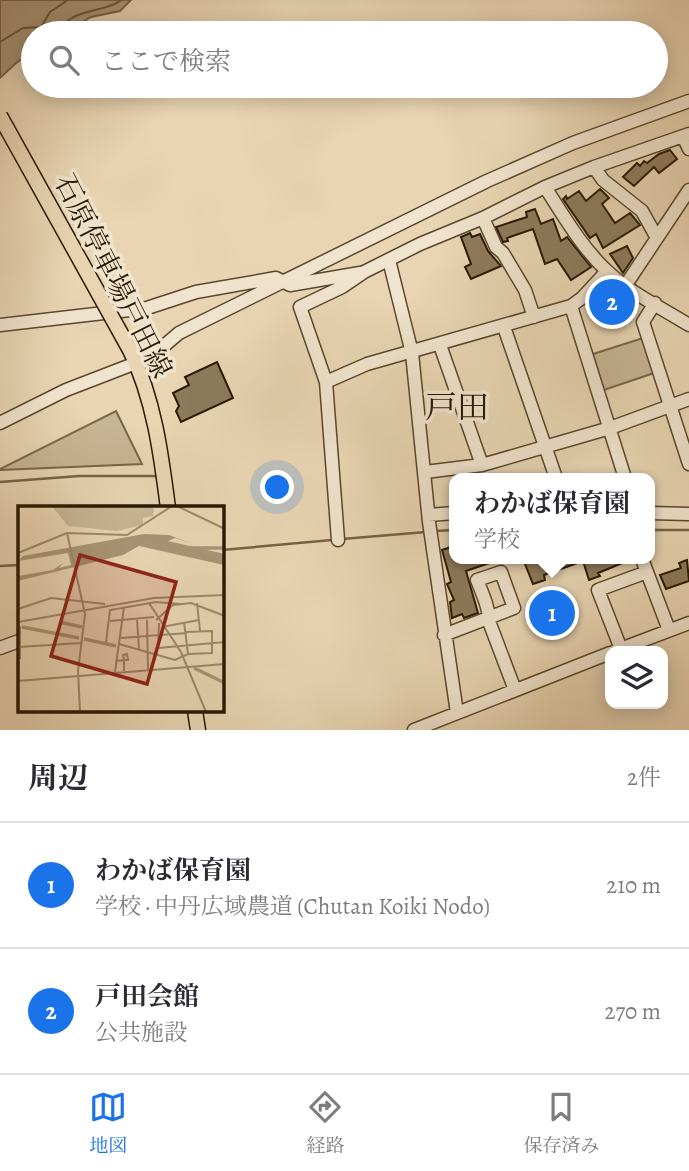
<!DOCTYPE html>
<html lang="ja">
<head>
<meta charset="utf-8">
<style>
	body { margin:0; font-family:Alegreya,"Noto Serif JP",serif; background:#f7f7f7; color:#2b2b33 }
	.controls { position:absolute; right:21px; bottom:21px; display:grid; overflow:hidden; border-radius:14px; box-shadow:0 4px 18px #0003 }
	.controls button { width:63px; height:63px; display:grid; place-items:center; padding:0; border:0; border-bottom:2px solid #e1e1e2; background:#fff; color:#2b2b33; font:35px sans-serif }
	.you { position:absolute; left:278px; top:488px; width:24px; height:24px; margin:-18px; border:5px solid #fff; border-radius:50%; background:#1a73e8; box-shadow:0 0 0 10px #1a73e833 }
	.badge { display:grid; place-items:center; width:46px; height:46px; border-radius:50%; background:#1a73e8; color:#fff; font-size:23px; font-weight:700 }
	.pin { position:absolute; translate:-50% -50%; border:4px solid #fff; box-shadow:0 2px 7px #0006 }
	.popup { position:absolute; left:449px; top:473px; width:206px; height:91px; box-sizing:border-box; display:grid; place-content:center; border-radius:14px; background:#fff; filter:drop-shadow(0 2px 5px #0005); font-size:23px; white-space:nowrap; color:#7c7c81 }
	.popup b { font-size:26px; color:#2b2b33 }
	.popup::after { content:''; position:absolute; left:50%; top:100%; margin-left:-14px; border:14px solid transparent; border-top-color:#fff }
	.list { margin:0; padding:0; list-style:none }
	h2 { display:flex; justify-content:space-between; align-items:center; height:91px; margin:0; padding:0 28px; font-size:30px }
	h2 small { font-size:23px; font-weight:400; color:#7c7c81 }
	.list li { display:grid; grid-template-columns:46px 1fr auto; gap:21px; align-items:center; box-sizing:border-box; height:126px; padding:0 28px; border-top:2px solid #e1e1e2 }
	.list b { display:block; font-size:26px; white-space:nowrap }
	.list p { margin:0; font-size:23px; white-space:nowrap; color:#7c7c81 }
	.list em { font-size:23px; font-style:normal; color:#7c7c81 }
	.icon { flex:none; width:38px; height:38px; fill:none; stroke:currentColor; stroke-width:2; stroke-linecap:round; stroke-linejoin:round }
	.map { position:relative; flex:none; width:689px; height:730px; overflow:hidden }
	.search { position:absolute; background:#fff; box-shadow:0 4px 18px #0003; left:21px; right:21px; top:21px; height:77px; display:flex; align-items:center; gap:18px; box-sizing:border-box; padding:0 24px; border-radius:38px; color:#7c7c81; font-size:26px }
	.sheet { height:343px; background:#fff }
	nav { display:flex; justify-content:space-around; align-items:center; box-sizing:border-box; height:98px; border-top:2px solid #e1e1e2; background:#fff; font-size:19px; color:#7c7c81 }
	nav a { display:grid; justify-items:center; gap:4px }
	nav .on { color:#1a73e8 }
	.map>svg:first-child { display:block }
	.green { fill:#c8b595; stroke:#78664a; stroke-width:2 }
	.water { fill:#a89576; stroke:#756347; stroke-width:2 }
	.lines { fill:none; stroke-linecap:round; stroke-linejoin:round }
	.shore { stroke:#68563b; stroke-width:2 }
	.stream { stroke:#756347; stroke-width:2.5 }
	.building { fill:#8d7a5d; stroke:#291800; stroke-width:2 }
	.minor-casing { stroke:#59472d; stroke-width:15 }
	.major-casing { stroke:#291800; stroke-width:17 }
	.minor { stroke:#f1e4ce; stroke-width:12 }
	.major { stroke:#e9d5b3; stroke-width:14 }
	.major-bridge-casing { stroke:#291800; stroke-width:17; stroke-linecap:butt }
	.major-bridge { stroke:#e9d5b3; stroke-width:14 }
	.labels { text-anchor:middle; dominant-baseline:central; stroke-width:7; stroke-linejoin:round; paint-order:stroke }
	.street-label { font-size:28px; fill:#291800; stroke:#f1e4ce }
	.quarter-label { font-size:32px; fill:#291800; stroke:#f1e4ce }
	.inset-river { fill:none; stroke:#a89576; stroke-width:3.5 }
	.inset-road { fill:none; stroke:#9c896b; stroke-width:2 }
	.view { fill:#8f2418; fill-opacity:0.15; stroke:#8f2418; stroke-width:3.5 }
	.inset-edge { fill:none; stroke:#291800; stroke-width:3.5 }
</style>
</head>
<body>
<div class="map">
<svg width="689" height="730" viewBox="0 0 689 730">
	<rect width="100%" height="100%" fill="#e9d5b3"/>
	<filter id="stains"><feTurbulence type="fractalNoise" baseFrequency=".00286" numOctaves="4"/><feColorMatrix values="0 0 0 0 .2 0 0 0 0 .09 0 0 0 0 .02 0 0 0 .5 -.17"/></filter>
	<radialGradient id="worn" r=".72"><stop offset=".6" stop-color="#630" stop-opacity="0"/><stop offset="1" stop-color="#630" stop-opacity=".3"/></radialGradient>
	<path class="green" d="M643,338L654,373L601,391L590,355Z
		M116,411L142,464L0,470V469Z"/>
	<path class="water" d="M0,0H131L120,11L91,17L64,33H33V52L16,63L0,78Z"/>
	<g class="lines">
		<path class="shore" d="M61,33C65,8 107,13 121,0
			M0,42L23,28L41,27L50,12L68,0"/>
		<path class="stream" d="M0,482L79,476H157
			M650,530H689
			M436,531L454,530
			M342,539L426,532
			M222,550L332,540
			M0,566L19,565"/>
	</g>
	<path class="building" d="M670,150L677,159L659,173L654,167L634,186L623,177L637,163L640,166L644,161L647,163L659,154Z
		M600,189L609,198L602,204L615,223L630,213L640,225L603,248L596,234L590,238L563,199L566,196L567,199L579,191L586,201Z
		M535,209L541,224L553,219L561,241L567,237L591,267L571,280L557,259L545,264L533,229L507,238L508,241L503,242L496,227L527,217L526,212Z
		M470,233L472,237L480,234L488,251L501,266L471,279L465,267L471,264L461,237Z
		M627,246L633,258L623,273L610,254Z
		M606,285L630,307L619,319L594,298Z
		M217,362L233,398L181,422L176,411L179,406L173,393L189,385L185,377Z
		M454,546V559L498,560L466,571L478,613L464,618L462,614L452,618L450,602L454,600L447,584L451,582L442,550Z
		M523,559H632L598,573L600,576L589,580L583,561L544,575L545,580L533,584Z
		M687,560L689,581L666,589L660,575L681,568L679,563Z"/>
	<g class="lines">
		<defs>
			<path id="minor" d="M683,136L689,149
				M594,167L603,180L642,211L657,238
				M545,187C563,215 582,248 607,271C630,293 662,308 689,325
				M483,218L496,247L503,253L525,290L534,317
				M389,260L412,353L429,522L457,713
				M625,286L689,190
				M655,303L643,322L689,464
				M571,306L625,478
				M0,325L147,308L196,292L276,278L290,285L360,273
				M504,327L556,478
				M440,345L482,465
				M326,382L367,364L571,306L582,298L607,271
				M0,423L66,390L136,363L158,351L179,333L487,181L573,143L689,101
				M425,472L482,465L610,428L689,399
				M650,513L689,514
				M429,515L454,513
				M338,540L326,382L300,307L342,287L364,272L420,244L483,218L545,187L594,167L689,134
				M642,559L669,630
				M444,635L514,608L501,572L477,580C483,595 489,608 490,624L515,690
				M0,648L19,641
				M621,649L598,590L647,572
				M615,651L689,623
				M414,730L610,653"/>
			<path id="major" d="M130,350C154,399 161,453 168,508
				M195,711L198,730"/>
		</defs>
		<use href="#minor" class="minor-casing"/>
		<use href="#major" class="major-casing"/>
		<use href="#minor" class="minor"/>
		<use href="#major" class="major"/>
		<defs>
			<path id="major-bridge" d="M0,116L130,350"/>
		</defs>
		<use href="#major-bridge" class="major-bridge-casing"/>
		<use href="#major-bridge" class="major-bridge"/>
	</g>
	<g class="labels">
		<g class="street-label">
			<text transform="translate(113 276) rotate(63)">石原停車場戸田線</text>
		</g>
		<g class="quarter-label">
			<text x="457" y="407">戸田</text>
		</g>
	</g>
	<g transform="translate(18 506)">
		<rect width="206" height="206" fill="#e9d5b3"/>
		<path d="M34,0H135L136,3L135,10L125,12V19L99,25L50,20Z" fill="#c8b595"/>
		<path d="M126,28L151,29L172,37L157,32L150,35L207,48L206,59L121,40L105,49L0,75V70L35,64L45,57L41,62L53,59L50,47L0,55L5,50Z" fill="#a89576"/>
		<path class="inset-river" d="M172,42H207M41,116L64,121M4,121L61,132M66,133L98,140M176,162L207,177"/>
		<path class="inset-road" d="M159,0L207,23M49,27L67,108L60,165L62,206M0,47L49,27L109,29L154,0M131,97L163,146L188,206M179,97L182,125M0,103L33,92L87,98M119,114L121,143M129,114L130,163M138,114L155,99L173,97L207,110M92,115L136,111M0,116L136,92L207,89M166,116L170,148M2,120V153M144,121L181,114M103,132L169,127M88,137L92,104L138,96L162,98M101,138L157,154L170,148L194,147V125L168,126M1,141L63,137M140,142L207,136M140,143L141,117M99,155L106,154H110L109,148L105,149L106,153V165M97,166L106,101M0,175L207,158"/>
		<path class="view" d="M62,49L158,76L129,178L33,150Z"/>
		<rect width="206" height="206" class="inset-edge"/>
	</g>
	<rect width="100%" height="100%" filter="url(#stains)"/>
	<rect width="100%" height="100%" fill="url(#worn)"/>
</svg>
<div class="controls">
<button><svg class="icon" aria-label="layers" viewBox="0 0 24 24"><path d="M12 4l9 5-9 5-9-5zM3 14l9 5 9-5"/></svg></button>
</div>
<div class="you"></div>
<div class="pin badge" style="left:552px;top:613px">1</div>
<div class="popup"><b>わかば保育園</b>学校</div>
<div class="pin badge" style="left:612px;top:302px">2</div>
<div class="search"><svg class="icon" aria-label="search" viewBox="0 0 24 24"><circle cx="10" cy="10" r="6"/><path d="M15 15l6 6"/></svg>ここで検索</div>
</div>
<section class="sheet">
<h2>周辺<small>2件</small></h2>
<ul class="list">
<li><span class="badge">1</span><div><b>わかば保育園</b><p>学校 · 中丹広域農道 (Chutan Koiki Nodo)</p></div><em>210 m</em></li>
<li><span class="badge">2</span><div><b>戸田会館</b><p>公共施設</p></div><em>270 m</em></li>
</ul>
</section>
<nav>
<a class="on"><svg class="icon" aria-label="map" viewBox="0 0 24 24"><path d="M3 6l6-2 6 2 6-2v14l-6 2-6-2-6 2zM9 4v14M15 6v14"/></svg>地図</a>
<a><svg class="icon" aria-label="directions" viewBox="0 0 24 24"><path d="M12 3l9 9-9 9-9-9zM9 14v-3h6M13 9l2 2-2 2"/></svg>経路</a>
<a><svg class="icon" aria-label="saved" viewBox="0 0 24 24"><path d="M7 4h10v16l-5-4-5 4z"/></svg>保存済み</a>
</nav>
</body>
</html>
